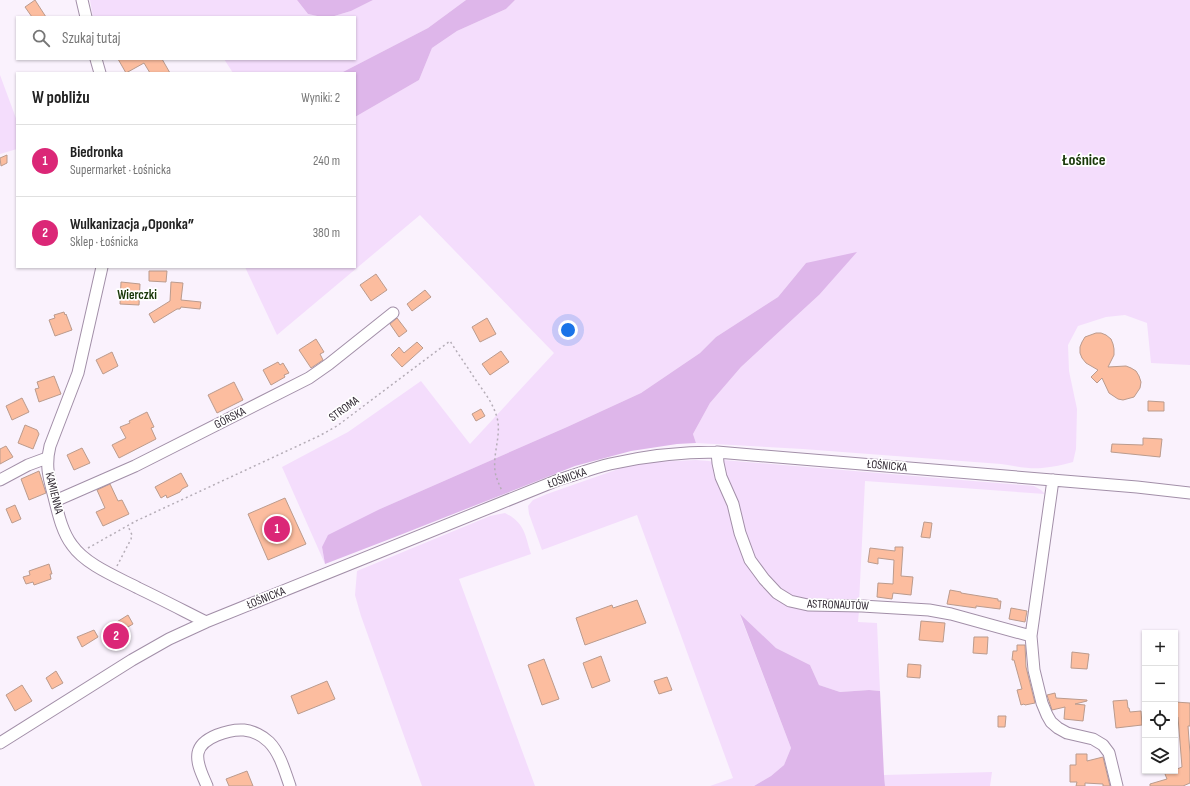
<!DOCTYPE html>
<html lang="pl">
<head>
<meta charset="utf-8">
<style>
	body { margin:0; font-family:"Sofia Sans Condensed",sans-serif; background:#f2f2f2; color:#222 }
	.controls { position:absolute; right:12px; bottom:12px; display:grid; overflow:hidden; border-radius:0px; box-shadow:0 1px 3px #0004 }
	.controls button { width:36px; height:36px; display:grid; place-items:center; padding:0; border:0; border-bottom:1px solid #e0e0e0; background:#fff; color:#222; font:20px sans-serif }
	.you { position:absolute; left:568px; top:330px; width:14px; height:14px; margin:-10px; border:3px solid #fff; border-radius:50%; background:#1a73e8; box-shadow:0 0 0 6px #1a73e833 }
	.badge { display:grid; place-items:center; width:26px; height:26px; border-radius:50%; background:#db2777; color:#fff; font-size:13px; font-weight:700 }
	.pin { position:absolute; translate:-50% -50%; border:2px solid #fff; box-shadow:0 1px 4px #0006 }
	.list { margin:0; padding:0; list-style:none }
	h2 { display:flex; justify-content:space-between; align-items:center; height:52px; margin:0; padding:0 16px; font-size:17px }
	h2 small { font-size:13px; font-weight:400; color:#767676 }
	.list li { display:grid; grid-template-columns:26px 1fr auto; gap:12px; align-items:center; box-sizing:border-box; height:72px; padding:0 16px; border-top:1px solid #e0e0e0 }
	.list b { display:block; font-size:15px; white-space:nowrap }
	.list p { margin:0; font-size:13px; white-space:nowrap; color:#767676 }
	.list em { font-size:13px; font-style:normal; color:#767676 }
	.icon { flex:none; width:22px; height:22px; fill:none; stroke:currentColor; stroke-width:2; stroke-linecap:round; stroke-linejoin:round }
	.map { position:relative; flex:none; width:1190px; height:786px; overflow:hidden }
	.search { position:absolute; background:#fff; box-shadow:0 1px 3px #0004; left:16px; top:16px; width:340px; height:44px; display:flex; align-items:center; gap:10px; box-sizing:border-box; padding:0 14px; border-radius:0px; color:#767676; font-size:15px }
	.panel { position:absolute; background:#fff; box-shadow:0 1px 3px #0004; left:16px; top:72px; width:340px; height:196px; border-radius:0px }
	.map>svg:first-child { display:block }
	.green { fill:#f4ddfc }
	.forest { fill:#deb6ea }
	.building { fill:#fcbd9f; stroke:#bb9b8d }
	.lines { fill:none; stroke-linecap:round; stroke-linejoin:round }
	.minor-casing { stroke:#a28fa8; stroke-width:13 }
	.path { stroke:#b5adb7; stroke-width:1.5; stroke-dasharray:2 3; stroke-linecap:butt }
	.minor { stroke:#fff; stroke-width:11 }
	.labels { text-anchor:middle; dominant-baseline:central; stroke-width:3.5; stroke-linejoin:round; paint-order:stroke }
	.street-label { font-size:12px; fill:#302832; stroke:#fff }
	.neighbourhood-label { font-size:13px; font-weight:bold; fill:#193709; stroke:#fff }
	.district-label { font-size:16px; font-weight:bold; fill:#193709; stroke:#fff }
</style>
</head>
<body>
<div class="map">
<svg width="1190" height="786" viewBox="0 0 1190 786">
	<rect width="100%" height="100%" fill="#faf2fd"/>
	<path class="green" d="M90,0H297L308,14L322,17H93Z
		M373,0H466L428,28L341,73H233L224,59H355V17H331L351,11Z
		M515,0H1190V365L1151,363L1147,323L1125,315L1106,317L1078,326L1068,345L1069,371L1077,409L1076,449L1073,462C1063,465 1053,467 1042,468C1028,469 1014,466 1001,464L803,449L696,443L693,434L710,403L741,367L819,295L806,263L778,297L716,337L700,353L641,393L567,427L380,509L322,547L325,564L282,467L348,432L421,381L470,444L554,353L420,215L277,335L245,267H355V117L419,80L432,48L457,31L506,9Z
		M0,75L17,121V149L0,154Z
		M696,460L709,461L713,462L720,488L747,558L777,597L859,611L858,622L877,623L880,691L869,690L840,692L819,685L810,665L776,648L740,615L791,748L784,765L771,776L754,786H710L733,778L637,515L542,550L529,514L528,506L533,500L547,494L624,467L652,462Z
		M723,460L1034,486L1041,490L1045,494L865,481L859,603L812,601L788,596L776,588L752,555L722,468Z
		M505,513C525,523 525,535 531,554L459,579L535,786H422L361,616L355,595L357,571L490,516Z
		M992,772L990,786H885L884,775Z"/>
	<path class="forest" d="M297,0H373L351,11L331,17H322L308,14Z
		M466,0H515L506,9L457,31L432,48L419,80L355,117V73H341L428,28Z
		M857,252L819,295L741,367L710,403L693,434L696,443L677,444L631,451L575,466L395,537L325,564L322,547L328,535L380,509L567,427L641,393L700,353L716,337L778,297L806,263Z
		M740,614L776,648L810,665L819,685L840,692L869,690L880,691L884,775L885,786H754L771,776L784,765L791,748Z"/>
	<path class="building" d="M35,0L46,17H32L25,7Z
		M118,59H162L170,73H150L144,63L126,73Z
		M7,155V163L1,166L0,158Z
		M149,271H167L166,282L149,281Z
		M376,274L387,290L371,301L360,285Z
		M121,282L140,284L139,305L120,304Z
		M171,282L183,283L181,300L201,302L200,309L181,307L180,309H177L154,323L149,314L170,301Z
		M425,290L431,297L412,311L407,304Z
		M64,312L65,315L66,314L72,330L55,336L49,320L55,318L54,315Z
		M397,318L407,331L399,337L390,324Z
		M487,318L496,334L480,342L472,327Z
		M1096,333H1101L1106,335L1111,339L1113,344L1114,349V355L1108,367L1126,366L1131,368L1136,371L1139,376L1141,382L1140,388L1134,397L1123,400L1118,399L1109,393L1102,378L1097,383L1091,377L1098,370L1086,363L1082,358L1080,353V347L1082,342L1085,337Z
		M316,339L324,352L320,354L323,360L311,368L299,350Z
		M417,342L423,348L402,367L391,355L399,347L404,353Z
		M501,351L509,362L490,375L482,364Z
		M112,352L118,366L103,374L96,360Z
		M278,362L280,365L283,363L289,373L284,375L285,377L271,385L263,370Z
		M54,376L61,394L39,402L35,389L39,388L37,382Z
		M234,382L243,400L217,413L208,395Z
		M22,398L29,412L12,420L6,406Z
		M1148,401L1164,402V411H1148Z
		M481,409L485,416L476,421L472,414Z
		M147,412L154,427L151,428L156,439L119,458L112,445L126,438L120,427L130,423L129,421Z
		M25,425L37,430L39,434L33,449L18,443Z
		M1143,438L1162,439L1160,457L1111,452L1112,444L1143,445Z
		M6,446L13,457L0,464V449Z
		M82,448L90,463L74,470L67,455Z
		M39,471L46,493L29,500L21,479Z
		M181,473L188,486L182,489L180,492L167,498L166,495L161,498L155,487Z
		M110,484L118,501L122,500L129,514L103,526L96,512L105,508L97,490Z
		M285,498L306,544L268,560L248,514Z
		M15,505L21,519L12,523L6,509Z
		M924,522L932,523L930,538L921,537Z
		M895,547H903L901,576L913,577L911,595L893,593L892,599L877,597L878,583L893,584L894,560L878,558V564L868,562L870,548L895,551Z
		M49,564L52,574H50L51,579L34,585L33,582L26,584L23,577L30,575L29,571Z
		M950,590L961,592V593L998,599V601H1001L1000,609L976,606V608L947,604Z
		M637,600L646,623L585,645L576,618L612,605L613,608Z
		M1011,608L1027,611L1025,622L1009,619Z
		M128,615L133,624L121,631L128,641L116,649L104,630Z
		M921,621L945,623L943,642L919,640Z
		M94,630L98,637L82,647L77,637Z
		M974,637H988L987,654L973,653Z
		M1017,645H1025L1026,667L1035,703L1025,705L1024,704L1021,705L1017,690L1022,689L1014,660H1012L1013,651H1017Z
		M1072,652L1089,654L1087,669L1071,668Z
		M601,656L610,681L592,688L583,663Z
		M544,659L559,699L542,705L528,665Z
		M908,664L921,665L920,678L907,677Z
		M56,671L63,683L52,689L46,678Z
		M667,677L672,690L659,694L654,681Z
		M327,681L335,699L298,714L291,696Z
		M22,685L32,701L15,711L6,695Z
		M1055,693L1056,698L1087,700V701L1075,704L1085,705L1083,721L1064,719L1065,707L1052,710L1047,695Z
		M1127,700L1128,708H1129L1130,712L1141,711L1142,725L1116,728L1113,701Z
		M1175,702L1190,703V726H1188L1190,754V783L1183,786H1150V784L1167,779L1165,774L1182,767L1178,717H1175Z
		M998,716H1006L1005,727H998Z
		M1076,754H1087V761L1103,757L1110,786H1103V784L1085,783V786H1076L1077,782H1070V765H1076Z
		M247,771L253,786H229L226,779Z"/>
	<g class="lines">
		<defs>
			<path id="minor" d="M82,0L86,17
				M96,59L100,73
				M102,267L78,373L50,446C45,466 49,478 54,497C58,513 62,532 72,545C86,565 117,577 138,588C161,599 184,611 206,622
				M717,452L718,463L721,477L733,504L740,533L750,560L764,579L777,593L790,601L808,605L862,606L929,610L951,614L1031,636
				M0,480L28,465L47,458
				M1053,480L1031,636L1034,670L1042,703L1047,715L1051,722L1058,728L1067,733L1093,739L1103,745L1109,753L1117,786
				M55,501L135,466L309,378L329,364L393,313
				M0,743L132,660L169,639L206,622L558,480C575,475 593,468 610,464C645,456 681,452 717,452L1137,487L1190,493
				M207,786C203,776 196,764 198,753C201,737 230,729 244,730C253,731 263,736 269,742C280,753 285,772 290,786"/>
		</defs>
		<use href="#minor" class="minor-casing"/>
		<path class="path" d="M88,548L136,521L319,436L337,426L450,341C458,354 467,366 475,379C484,392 495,405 498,422C500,439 493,454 495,471C496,478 499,484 502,491
			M117,566L131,539L132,535L128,526"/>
		<use href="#minor" class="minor"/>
	</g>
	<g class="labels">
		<g class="street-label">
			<text transform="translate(344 409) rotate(-36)">STROMA</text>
			<text transform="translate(230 418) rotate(-27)">GÓRSKA</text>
			<text transform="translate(887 466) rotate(5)">ŁOŚNICKA</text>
			<text transform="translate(567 478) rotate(-19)">ŁOŚNICKA</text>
			<text transform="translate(54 493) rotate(76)">KAMIENNA</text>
			<text transform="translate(266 598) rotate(-22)">ŁOŚNICKA</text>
			<text transform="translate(838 605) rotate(2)">ASTRONAUTÓW</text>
		</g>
		<g class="neighbourhood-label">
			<text x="137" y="295">Wierczki</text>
		</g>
		<g class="district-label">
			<text x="1084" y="160">Łośnice</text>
		</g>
	</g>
</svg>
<div class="controls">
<button>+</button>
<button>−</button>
<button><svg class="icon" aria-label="locate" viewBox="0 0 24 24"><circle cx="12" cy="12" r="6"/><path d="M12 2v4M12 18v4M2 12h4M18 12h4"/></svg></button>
<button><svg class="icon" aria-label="layers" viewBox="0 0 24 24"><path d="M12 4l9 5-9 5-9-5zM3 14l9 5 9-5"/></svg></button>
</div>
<div class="you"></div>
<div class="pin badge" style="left:277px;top:529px">1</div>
<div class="pin badge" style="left:116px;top:636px">2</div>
<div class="search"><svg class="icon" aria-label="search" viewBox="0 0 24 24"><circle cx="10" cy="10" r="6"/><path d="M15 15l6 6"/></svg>Szukaj tutaj</div>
<section class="panel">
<h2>W pobliżu<small>Wyniki: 2</small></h2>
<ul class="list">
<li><span class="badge">1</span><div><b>Biedronka</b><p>Supermarket · Łośnicka</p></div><em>240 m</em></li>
<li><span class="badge">2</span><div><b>Wulkanizacja „Oponka”</b><p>Sklep · Łośnicka</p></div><em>380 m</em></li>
</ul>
</section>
</div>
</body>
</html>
